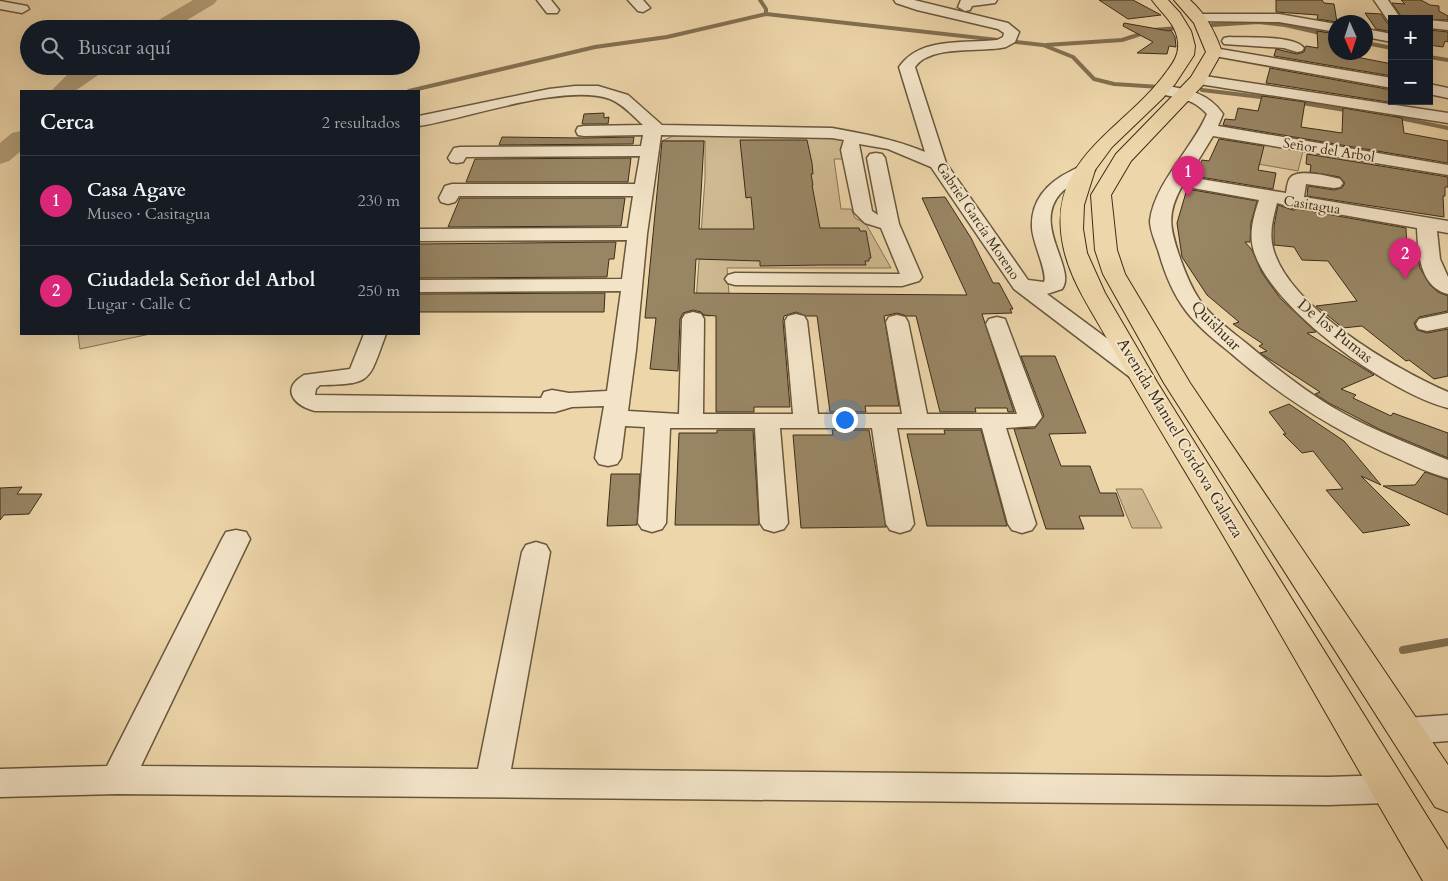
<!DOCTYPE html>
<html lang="es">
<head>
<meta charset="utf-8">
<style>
	body { margin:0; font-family:Cardo,serif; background:#242831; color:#f1f3f6 }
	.controls { position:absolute; right:15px; top:15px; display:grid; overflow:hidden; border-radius:0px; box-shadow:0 5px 20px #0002 }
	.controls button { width:45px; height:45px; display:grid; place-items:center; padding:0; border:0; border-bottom:1px solid #363941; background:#171b24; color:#f1f3f6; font:25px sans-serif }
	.compass { position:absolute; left:1328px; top:15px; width:45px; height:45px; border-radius:50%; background:#171b24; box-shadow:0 5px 20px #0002; rotate:177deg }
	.you { position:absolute; left:844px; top:419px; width:18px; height:18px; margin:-12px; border:4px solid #fff; border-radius:50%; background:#1a73e8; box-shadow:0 0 0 8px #1a73e833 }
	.badge { display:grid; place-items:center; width:32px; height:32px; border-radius:50%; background:#db2777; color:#fff; font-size:16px; font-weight:700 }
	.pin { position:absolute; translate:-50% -41px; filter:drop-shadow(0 1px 2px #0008) }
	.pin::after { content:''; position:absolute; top:26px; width:18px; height:15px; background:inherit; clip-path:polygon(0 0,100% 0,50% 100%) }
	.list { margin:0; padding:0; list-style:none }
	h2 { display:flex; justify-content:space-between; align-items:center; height:65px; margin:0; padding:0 20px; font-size:21px }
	h2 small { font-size:16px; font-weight:400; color:#9ea1a6 }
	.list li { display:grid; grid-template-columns:32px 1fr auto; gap:15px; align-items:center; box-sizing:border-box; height:90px; padding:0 20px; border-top:1px solid #363941 }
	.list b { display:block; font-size:19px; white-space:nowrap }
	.list p { margin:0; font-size:16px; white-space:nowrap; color:#9ea1a6 }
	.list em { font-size:16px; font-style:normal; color:#9ea1a6 }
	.icon { flex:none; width:28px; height:28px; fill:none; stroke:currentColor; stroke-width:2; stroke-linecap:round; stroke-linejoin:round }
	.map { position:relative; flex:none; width:1448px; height:881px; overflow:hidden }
	.search { position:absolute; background:#171b24; box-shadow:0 5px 20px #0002; left:20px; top:20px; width:400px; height:55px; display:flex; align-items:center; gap:12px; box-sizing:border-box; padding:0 18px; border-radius:28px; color:#9ea1a6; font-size:19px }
	.panel { position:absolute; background:#171b24; box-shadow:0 5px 20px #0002; left:20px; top:90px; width:400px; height:245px; border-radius:0px }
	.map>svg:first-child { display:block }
	.green { fill:#cfb991; stroke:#867354 }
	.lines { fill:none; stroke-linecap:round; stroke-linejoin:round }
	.stream-far1 { stroke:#827052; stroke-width:4 }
	.stream { stroke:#827052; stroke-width:8 }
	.river { fill:#b19d78; fill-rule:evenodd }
	.building { fill:#988564; stroke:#3c2d18 }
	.minor-casing { stroke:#68573c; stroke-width:3 }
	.major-casing { stroke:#3c2d18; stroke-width:2 }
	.minor { fill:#f3e4c8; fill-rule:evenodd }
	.major { fill:#edd6aa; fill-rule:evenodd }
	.labels { text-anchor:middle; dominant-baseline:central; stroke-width:4; stroke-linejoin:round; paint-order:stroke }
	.far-street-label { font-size:14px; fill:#3c2d18; stroke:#f3e4c8 }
	.street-label { font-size:16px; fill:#3c2d18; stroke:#f3e4c8 }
</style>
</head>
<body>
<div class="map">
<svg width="1448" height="881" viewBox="0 0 1448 881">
	<rect width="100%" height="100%" fill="#edd6aa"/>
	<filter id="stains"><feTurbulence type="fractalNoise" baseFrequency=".004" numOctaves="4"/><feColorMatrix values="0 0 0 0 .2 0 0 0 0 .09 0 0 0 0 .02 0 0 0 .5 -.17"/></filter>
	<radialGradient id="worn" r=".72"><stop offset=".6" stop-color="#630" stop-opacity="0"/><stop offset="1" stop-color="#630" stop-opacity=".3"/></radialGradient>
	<path class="green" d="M806,135L844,139L845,159H834L841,209H851L855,218L866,224L891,268H727L729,294L710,316L695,315L705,179V141H662L673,136Z
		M1263,144L1303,151L1298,171L1258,164Z
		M78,334H150L80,349Z
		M1116,489H1142L1162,528H1132Z"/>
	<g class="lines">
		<path class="stream-far1" d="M766,14L1043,45L1073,57L1094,79L1114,84L1160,87
			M1212,25L1258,22L1285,25L1325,34
			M1366,43L1392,48
			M1046,45L1122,40L1153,30L1178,28
			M1429,57L1448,60
			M1202,90L1269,98
			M409,91L595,47L667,37L766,14V9L760,0
			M1296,102L1351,111
			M1395,117L1448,128"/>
		<path class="stream" d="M1403,650L1448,642"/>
		<path class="river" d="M193,0H217L214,4L172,29H147L150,25Z
			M80,66H107L104,71L75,91H51L69,73Z
			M21,131V151L9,161L0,164V143L12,133Z"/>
	</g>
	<path class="building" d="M1099,0H1133L1161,15L1128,19Z
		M1276,0H1322L1324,3L1334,4L1337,22L1317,19L1318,15L1276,12Z
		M1401,0H1421L1430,5L1439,6V11L1448,16V20L1403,19L1392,3L1405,4Z
		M1365,13L1381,14L1387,23L1392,25V32L1376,29Z
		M1124,23L1169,31L1171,30L1175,37L1176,47L1169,46L1167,54L1137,53L1153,42L1123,26Z
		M1429,30L1448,32V42L1445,41L1443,47L1429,45Z
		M1317,31L1336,34V53L1392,64V76L1274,56L1276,49L1297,54L1304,52L1306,46L1318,48Z
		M1270,68L1392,90V101H1401V104L1266,83Z
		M1262,96L1305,102L1301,127L1342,133L1343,108L1402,118L1404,133L1448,141V163L1223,125L1225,119L1235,120L1238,108L1258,111Z
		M604,113V118L609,117L608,124H582L584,114Z
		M502,137L584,138L634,137L633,144L499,145Z
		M1219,139L1264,146L1258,170L1276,173L1273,189L1194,176L1202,160L1209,161Z
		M740,140H807L812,163L813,174H811L813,185H812L820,228H859L860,231H866L871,258H869V261H865L866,265H822L760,266V261L696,259L694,293L967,295L922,198L945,197L971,238L993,283H999L1013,309H1010L1012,313L982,314L1014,412H1008L1007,408H975L976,412H940L916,316H907L897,313L884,316L899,406H865L866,412H830L817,316H806L796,312L784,316L783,321L790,407H754V412H716V316L704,315L701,312L693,310L683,313L680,319L678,371L650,369L656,318H645L662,141H704L699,229H754L751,197L746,198Z
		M1307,154L1448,177V187H1445V196H1443L1444,217L1307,196L1308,186L1334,190L1342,188L1345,183L1340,177L1310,172L1311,165L1306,164Z
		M631,158L628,182H466L475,159Z
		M1187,189L1257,201L1251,223L1250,242H1245L1252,250L1262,273L1280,298L1316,332L1307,333L1374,375L1341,389L1356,395L1353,398L1391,416L1393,413L1448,433V458L1381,430L1329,403L1315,394L1320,392L1260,353L1267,351L1259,346L1263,344L1233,324L1239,322L1207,295L1182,257L1177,223Z
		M460,198H625L621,226L448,227Z
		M1278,205L1293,210L1298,209L1406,228L1407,250H1411L1410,254L1417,255L1420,268L1430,285L1438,292L1448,296V311L1419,317L1414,323L1417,330L1427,333L1448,329V376L1434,379L1409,360L1406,361L1362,326L1343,328L1316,306L1357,301L1328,261L1302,260L1294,247L1274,245V226Z
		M616,242L614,259H609L607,277L419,278V244Z
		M605,293L604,312H419V294Z
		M1021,356H1055L1086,433L1049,434L1061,466H1090L1100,493H1116L1124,516H1079L1084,529H1046L1014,429L1035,428L1044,416Z
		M1289,404L1344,441L1381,485L1361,476L1410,525L1363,533L1326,490L1343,489L1313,451L1302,453L1283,434H1286L1269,412Z
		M717,430H753L759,525H675L679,433H717Z
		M832,430H869L886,527L801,528L793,435H833Z
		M944,430H981L1007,526H927L907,434H945Z
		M1425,472L1448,480V515L1383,486L1415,485Z
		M611,474H640L637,525L607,526Z
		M22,487L17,494H42L29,514L4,515L0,520V488Z"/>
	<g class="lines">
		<defs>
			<path id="minor" d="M537,0H551L559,10L557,13H547Z
				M628,0H643L650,8L643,12L638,11Z
				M894,0H914L1008,23L1019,32L1015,42L1006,47C981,53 931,44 915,67L946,163L1028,280L1044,282C1048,272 1032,242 1032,227C1031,200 1048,182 1071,171C1079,167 1084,164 1092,166L1095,170L1092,174C1081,180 1068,185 1060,194C1032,226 1077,269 1062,289L1047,294L1147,368L1151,373L1147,378L1139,380L1131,378L1014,289L931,167L888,149L859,144L872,211L878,215L867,158L870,154L876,153L882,154L885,158L899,224L922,277L919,281L902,286L735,285L728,283L725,279L728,275L735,273L900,274L881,228L865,223L854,212L841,150L844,140L832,138L661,135L647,234L636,350L628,411L679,414L682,319L685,314L693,312L701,314L704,319L703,414H793L785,321L788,316L796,314L804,316L807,321L818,414H902L886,322L889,317L897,315L905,317L908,322L927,414H1017L986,324L989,319L997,317L1005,319L1042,417L1035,426L1006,428L1036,524L1032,530L1022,533L1012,530L1008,524L982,428H897L914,524L910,530L900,533L890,530L886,524L872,428H780L788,523L784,529L774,532L764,529L760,523L755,428H670L666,523L662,529L652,532L642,529L638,523L645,427L625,426L621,458L617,464L608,466L599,464L595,458L604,406L572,407L555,412L315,411C294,406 280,389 304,375L350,369L364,334H386C368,382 373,384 320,385L316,389L315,395L541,398L544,392L552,390L569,393L607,391L621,291L419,292V280L622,279L627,240L419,241V229L628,228L633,196H459L455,202L448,204L441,202L439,198L445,186L452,184H635L640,156L466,157L463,162L457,163L451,162L448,158L454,148L460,147L641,146L643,135L584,136L578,135L576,131L578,127L584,126L643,125C633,116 623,104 610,99C566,83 468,118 419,126V116L549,89L575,86H598L628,95L662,125L832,128C864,134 894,139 925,152L899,67C921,36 964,44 997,40L1003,37L1004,33L998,29L917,10L896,3Z
				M961,0H997L995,3L972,6L970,10L965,11L958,7Z
				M1374,0H1388L1401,19H1392V23L1389,22Z
				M0,1L27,6L29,9L22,13L0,9Z
				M1199,14H1279L1336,24V32L1279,22L1194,21L1192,18L1194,15Z
				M1429,20L1448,22V30L1429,28Z
				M1366,29L1392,34V42L1366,37Z
				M1229,37C1246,38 1294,35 1304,48L1302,51L1297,52L1284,48L1224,44L1222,41L1224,38Z
				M1214,48L1392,78V88L1209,55L1207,52L1209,49Z
				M1198,75L1448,113V123L1193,83L1190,80L1193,77Z
				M1429,84L1448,88V98L1429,94Z
				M1161,85C1186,89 1208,92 1223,114L1218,126L1448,165V175L1213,136L1188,177L1286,193C1287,189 1287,182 1290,178C1297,168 1330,176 1340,179L1343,183L1340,187L1334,188L1306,184L1304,197L1448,221V233L1437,231L1440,259L1448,277V294C1419,287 1418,251 1417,228L1298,207L1294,208L1277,203C1273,218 1269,233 1273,248C1288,307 1395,369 1448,392V408C1391,394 1268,308 1253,248C1249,232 1254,215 1259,200L1182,186C1166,215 1170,228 1180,258C1185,272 1191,287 1199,299C1211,317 1230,330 1246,343C1276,368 1307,393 1341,412C1375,431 1412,445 1448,460V478C1431,474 1415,466 1399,459C1337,432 1284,399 1233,355C1216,341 1199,328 1186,311C1173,294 1165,274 1159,253C1156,243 1150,231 1150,221C1154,184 1192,149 1207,114C1192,97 1176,98 1155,93L1153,90L1155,87Z
				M1448,313V327L1427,331L1419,329L1416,324L1419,319Z
				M236,530L246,532L250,539L141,766L478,769L522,552L526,545L536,542L546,545L550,552L511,769L1328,777L1388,775L1400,779L1405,789L1400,799L1388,803L1328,805L117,794L0,797V769L107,766L222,539L226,532Z
				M1448,715V741L1407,744L1395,740L1391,731L1395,722L1407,718Z"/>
			<path id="major" d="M1152,0H1168L1180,13L1191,31L1195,46L1194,55L1175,84L1163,98L1112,147L1095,170L1084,205L1083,229L1087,253L1105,293L1157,382L1448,850V881H1423C1346,750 1273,618 1195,488C1165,438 1135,388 1106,337C1091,310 1073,284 1065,254C1040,159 1124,132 1167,71C1174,62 1179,54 1178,43C1177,24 1162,14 1152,0Z
				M1174,0H1190C1206,14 1215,32 1222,52L1204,84L1131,161L1111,195L1117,250L1125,274L1190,383L1448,765V812L1435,807L1164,383L1103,274L1095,250L1091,195L1116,154L1191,77L1206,52L1194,23Z"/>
		</defs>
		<use href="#minor" class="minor-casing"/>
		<use href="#major" class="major-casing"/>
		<use href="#minor" class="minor"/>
		<use href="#major" class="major"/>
	</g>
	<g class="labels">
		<g class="far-street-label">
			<text transform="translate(1329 150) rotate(9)">Señor del Arbol</text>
			<text transform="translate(1312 205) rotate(9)">Casitagua</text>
			<text transform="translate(978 221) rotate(56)">Gabriel García Moreno</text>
		</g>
		<g class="street-label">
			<text transform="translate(1216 326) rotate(45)">Quishuar</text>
			<text transform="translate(1335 331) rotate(39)">De los Pumas</text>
			<text transform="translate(1180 438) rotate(59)">Avenida Manuel Córdova Galarza</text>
		</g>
	</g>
	<rect width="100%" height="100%" filter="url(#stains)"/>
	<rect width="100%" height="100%" fill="url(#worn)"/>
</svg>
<div class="controls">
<button>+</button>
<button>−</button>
</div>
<svg class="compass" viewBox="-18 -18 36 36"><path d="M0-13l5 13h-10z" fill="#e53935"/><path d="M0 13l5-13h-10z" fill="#9ea1a6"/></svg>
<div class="you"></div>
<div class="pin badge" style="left:1188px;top:197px">1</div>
<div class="pin badge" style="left:1405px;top:279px">2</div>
<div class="search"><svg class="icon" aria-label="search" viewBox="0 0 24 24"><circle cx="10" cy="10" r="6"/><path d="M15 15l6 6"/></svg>Buscar aquí</div>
<section class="panel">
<h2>Cerca<small>2 resultados</small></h2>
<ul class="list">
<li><span class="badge">1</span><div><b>Casa Agave</b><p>Museo · Casitagua</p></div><em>230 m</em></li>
<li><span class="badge">2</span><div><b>Ciudadela Señor del Arbol</b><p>Lugar · Calle C</p></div><em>250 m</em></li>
</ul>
</section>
</div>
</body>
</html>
